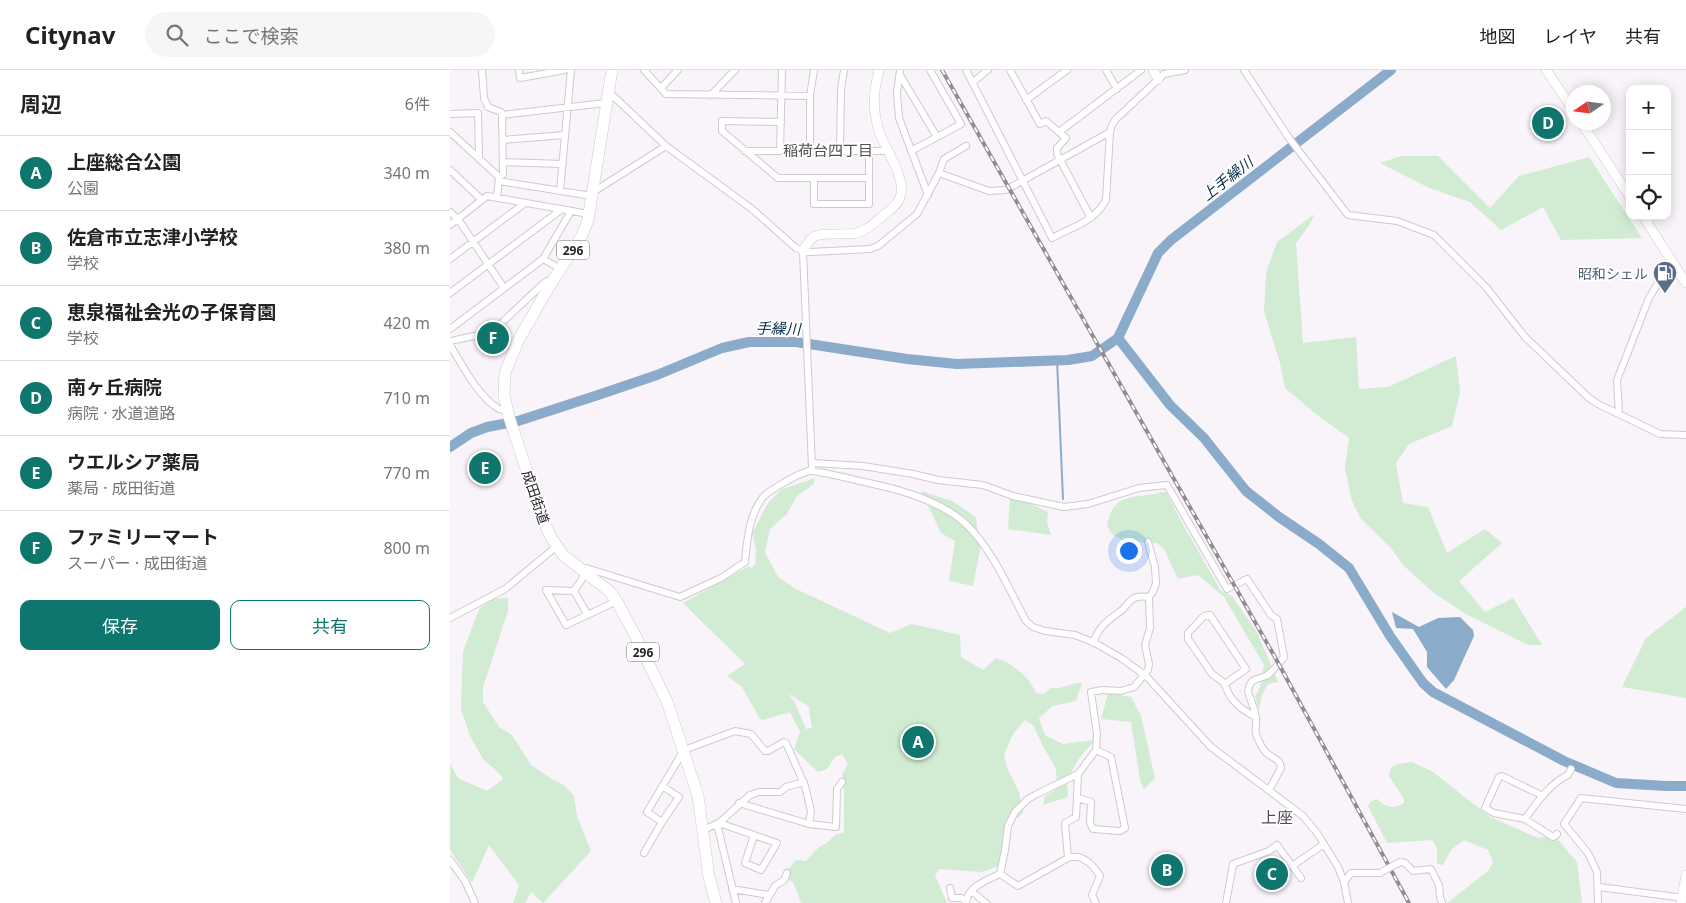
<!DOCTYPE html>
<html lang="ja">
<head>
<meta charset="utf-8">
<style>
	body { margin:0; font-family:"Noto Sans","Noto Sans JP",sans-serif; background:#f6f6f6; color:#222 }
	.controls { position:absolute; right:15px; top:15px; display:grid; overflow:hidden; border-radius:10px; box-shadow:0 2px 12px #0003 }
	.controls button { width:45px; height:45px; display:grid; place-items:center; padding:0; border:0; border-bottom:1px solid #e0e0e0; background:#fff; color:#222; font:25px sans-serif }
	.compass { position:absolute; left:1116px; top:15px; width:45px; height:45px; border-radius:50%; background:#fff; box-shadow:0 2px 12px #0003; rotate:257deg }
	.you { position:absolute; left:678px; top:480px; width:18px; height:18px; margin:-12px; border:4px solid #fff; border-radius:50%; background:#1a73e8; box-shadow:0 0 0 8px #1a73e833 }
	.badge { display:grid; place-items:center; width:32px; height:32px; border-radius:50%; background:#0f766e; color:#fff; font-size:16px; font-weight:700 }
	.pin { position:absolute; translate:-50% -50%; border:2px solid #fff; box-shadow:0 1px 5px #0006 }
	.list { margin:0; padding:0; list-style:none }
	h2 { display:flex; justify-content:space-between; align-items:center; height:65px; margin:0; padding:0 20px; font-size:21px }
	h2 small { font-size:16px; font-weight:400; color:#767676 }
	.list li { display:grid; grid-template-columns:32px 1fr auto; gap:15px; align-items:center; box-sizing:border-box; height:75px; padding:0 20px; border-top:1px solid #e0e0e0 }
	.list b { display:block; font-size:19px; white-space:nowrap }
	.list p { margin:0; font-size:16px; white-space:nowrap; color:#767676 }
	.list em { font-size:16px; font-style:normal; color:#767676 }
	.actions { display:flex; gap:10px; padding:15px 20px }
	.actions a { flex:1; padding:11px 0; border:1px solid #0f766e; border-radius:10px; text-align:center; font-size:18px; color:#0f766e }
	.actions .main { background:#0f766e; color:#fff }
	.icon { flex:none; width:28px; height:28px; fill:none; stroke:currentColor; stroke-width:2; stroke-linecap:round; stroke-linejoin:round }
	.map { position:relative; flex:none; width:1236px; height:833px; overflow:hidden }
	header { display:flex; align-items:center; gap:30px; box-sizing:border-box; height:70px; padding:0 25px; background:#fff; border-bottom:1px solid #e0e0e0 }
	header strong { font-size:24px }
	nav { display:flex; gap:28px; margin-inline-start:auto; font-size:18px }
	.search { width:350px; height:45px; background:#f6f6f6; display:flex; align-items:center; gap:12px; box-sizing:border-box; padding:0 18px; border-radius:28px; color:#767676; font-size:19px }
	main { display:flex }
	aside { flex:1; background:#fff }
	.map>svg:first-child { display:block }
	.green { fill:#d1ecd2; fill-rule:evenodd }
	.water { fill:#8babca }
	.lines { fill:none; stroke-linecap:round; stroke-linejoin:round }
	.stream { stroke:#8babca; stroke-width:2 }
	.river { stroke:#8babca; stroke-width:10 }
	.street-casing { stroke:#d0c9d0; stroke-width:8 }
	.secondary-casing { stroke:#d0c9d0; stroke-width:10 }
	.highway-casing { stroke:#d0c9d0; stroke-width:12 }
	.street { stroke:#fff; stroke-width:6 }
	.secondary { stroke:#fff; stroke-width:9 }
	.highway { stroke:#fff; stroke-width:11 }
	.rail-casing { stroke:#908c91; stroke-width:4 }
	.rail { stroke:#fff; stroke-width:2; stroke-dasharray:5.5; stroke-linecap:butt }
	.street-bridge-casing { stroke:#d0c9d0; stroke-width:8; stroke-linecap:butt }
	.street-bridge { stroke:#fff; stroke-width:6 }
	.labels { text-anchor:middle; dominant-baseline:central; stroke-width:4; stroke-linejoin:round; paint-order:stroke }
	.shield { fill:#fff; stroke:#686668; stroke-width:1 }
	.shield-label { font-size:12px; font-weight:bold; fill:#272528 }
	.service-label { font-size:14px; fill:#4e5e75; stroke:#fff; text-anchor:end }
	.street-label { font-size:14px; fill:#272528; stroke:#fff }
	.neighbourhood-label { font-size:15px; fill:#534d53; stroke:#fff }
	.water-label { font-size:15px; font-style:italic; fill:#042b49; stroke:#fff }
	.quarter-label { font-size:16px; fill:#534d53; stroke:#fff }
</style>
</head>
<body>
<header>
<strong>Citynav</strong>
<div class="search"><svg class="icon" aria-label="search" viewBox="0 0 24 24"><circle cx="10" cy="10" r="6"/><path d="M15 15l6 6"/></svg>ここで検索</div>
<nav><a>地図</a><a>レイヤ</a><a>共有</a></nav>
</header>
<main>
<aside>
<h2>周辺<small>6件</small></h2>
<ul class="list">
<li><span class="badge">A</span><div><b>上座総合公園</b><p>公園</p></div><em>340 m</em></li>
<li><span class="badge">B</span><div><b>佐倉市立志津小学校</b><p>学校</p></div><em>380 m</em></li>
<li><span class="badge">C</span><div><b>恵泉福祉会光の子保育園</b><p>学校</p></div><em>420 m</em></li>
<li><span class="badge">D</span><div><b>南ヶ丘病院</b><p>病院 · 水道道路</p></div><em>710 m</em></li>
<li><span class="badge">E</span><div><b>ウエルシア薬局</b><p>薬局 · 成田街道</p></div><em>770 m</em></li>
<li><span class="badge">F</span><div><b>ファミリーマート</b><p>スーパー · 成田街道</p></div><em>800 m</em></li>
</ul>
<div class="actions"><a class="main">保存</a><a>共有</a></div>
</aside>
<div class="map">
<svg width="1236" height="833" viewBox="0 0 1236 833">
	<rect width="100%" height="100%" fill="#f9f3fa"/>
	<path class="green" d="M951,86H988L1040,138L1069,106L1139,87L1192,168L1111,170L1093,137L1051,160L1020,132L979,118L930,93Z
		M865,144L858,157L846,173L853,273L906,267L909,319L938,317L1006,286L1010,323L1002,356L959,374L946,393L953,433L978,437L997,483L1035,459L1052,473L1009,511L1035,542L1063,528L1092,575H1078L1016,544L984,523L954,496L940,477L911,449L902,431L895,398L899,368L866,344L835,318L830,293L814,241L816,203L827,172Z
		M365,408L364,414L347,426L337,444L320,459L315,482L328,507L346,519L440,563L462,554L510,565L511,587L533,600L546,588C564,594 578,606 586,623L594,624L601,618C616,619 619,613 632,613L626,631L603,636L589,648L595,665L613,674L645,670L630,687L617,710L618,727L593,735L595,726L607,719L606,699L593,676L583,655L575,650L563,664L554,684L557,698L569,722L573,742L569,747L559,752L552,795L532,802L489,799L485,805L497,833H351L343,812L332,806L346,790L356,791L369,777L378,772L385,765L394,762V722L392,705L398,694L392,684L385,687L377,699L368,702L344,679L350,662L340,642L313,650L310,649L292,617L277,606L295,594L233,533L299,496L301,498L305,495L306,479L302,464L318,433L332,419ZM339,624L360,637L359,639L362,658L356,659L344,631Z
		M471,421L502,431L526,447L530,480L523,516L499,511L505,471L491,463Z
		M712,422H716L730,449L771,521L782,526L807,562L828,612L818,614L812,625L809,639L805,627L810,617L814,595L774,527L748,505L728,509L714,479L707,473L675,471L663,465L657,456C663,420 686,430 712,422Z
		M560,429L579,433L598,442L597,452L601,465L558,459Z
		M58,528V541L33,617V632L49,657L62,665L81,695L102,709L114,715L124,726L127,746L141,781L93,833L81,822L75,833H63L69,815L39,775L22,813L0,780V694L8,708L37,721L53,709L51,705L33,689L20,666L11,639L12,607L13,581L29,539L43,529Z
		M1236,537V628L1172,617L1196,568Z
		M658,623L681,627L691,646L705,708L694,719L690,710L681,652L651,649Z
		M962,692L983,702L1040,747L1088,768L1104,765L1127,792L1132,833H997L1038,801L1043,792L1038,780L1014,770L1001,780L993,795L987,794V778L982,770L937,773L918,736L920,732L927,729C936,737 943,740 954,733V729L939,706L941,698L948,694Z"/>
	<path class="water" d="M942,542L969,557L988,548L1010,547L1023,560L1024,566L1004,610L996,619L977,597V582L963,559L946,558Z"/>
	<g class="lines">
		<path class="stream" d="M607,290L613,429"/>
		<path class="river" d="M668,268L720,335L754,368L796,421L829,447L869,474L899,498L940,566L973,613L983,622L1114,691L1166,713L1216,716H1236
			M668,268L708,183L721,170L941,0
			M0,377L21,363L37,357L68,351L148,325L207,305L272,278L299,272H346L457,289L507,294L618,290L642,286L668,268"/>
		<defs>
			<path id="street" d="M32,0L34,28L38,37L51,42L52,45
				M69,0L70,8L115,0
				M194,0L216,24L360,26
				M450,0L447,23L449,48L478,125
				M516,0L602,168C622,157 644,152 656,130L660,62L662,55L666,49L714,4L735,0
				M560,0L590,54L596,51L616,68L607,78V84L641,148
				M656,0L667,19
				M794,0L839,68L898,145L947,151L984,165L1036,217L1075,267L1139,328L1148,334L1210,364L1236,365
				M450,5L487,67
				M523,12L538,0
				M211,18L228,0
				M159,22L216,76L302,139L346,178L360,182L420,179L428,176L467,144L489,103L494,89L516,76
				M261,25L285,0
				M576,30L617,0
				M0,44L28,43L29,88
				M331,52L272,51V61L328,108H419
				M0,62L49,107L47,128
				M609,62L691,0
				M53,70L115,65
				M295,81H438
				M330,81L332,0
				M360,81V26L364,0
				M390,81L391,19L394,0
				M461,81L511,54L480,0
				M53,92L113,94
				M0,100L32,130
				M489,103L539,121L556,120L660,62
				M49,107L53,104L52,45L155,33
				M364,108V134H419V81
				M49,111L142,126
				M110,121L121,0
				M143,122L216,76
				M0,142L8,149L54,218
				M0,155L37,126L139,144
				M353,181L362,397
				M0,189L75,133
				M93,189L111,199
				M0,223L112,139
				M0,259L93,189L121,141
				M0,271L29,265L45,259L93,214L97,211L103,209
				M0,275C13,296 26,323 46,337C49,340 53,340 57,341
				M1169,344L1167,310L1199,228L1213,205L1224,194
				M363,393L413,396L463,404L488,410L533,415L563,426L614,437L638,434L689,418L717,415L777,519L797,509L821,545L827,549L834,587C829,593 823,602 816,606C806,610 801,607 798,621C800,630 805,638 806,648C807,658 803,661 809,671C811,676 814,681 818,684C824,689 830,689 831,698L819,720
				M135,500L136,498L230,527L271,508L295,492C297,470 299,445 313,427C319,421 328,416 335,412C342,408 351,403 359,401C368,400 408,411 419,413C452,420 491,431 516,454C542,479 559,519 576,551L583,557L595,561L625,565L645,573L671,588L696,606L761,677L853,746L867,763L888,797L894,812L898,833
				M124,521L136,503
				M138,545L124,521L96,520L116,555L167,531
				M0,548L55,519L107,476
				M643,573C650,554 658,551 672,540C676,536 681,528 687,527C691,526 696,527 699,527
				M775,614L796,599L760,545L754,546L738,563V569L762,604L773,612C777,618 779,626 783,630C789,638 798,643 806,647
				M1093,726L1052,706L1049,707L1035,738L1044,743L1075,749L1103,767L1107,764
				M627,728L641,732L640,753L643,759L670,761L675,758L661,687L646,680
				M289,733L359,754L386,757L387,719L392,712
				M1075,749C1085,735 1101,712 1118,705L1121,699
				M212,752L229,727L212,716
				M269,753L327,773L311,800L295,793L304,765
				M267,754L286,833
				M253,760L269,753L300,725L309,722H330L336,717L354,712
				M194,783L212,752L197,742L234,680L285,661L301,664L315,681H318L334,672L336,673L355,716L361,741L359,754
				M618,788L615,753L626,747L628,704
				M0,790L15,811L25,833
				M950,792L955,793L963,801L981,799L989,815L990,827L992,833
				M842,796L874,774
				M550,804L568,816L618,788C632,783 643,795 650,806L642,825L646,833
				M894,812L901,803H930
				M1149,817L1234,828
				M500,818L502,828H511L515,830
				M282,819L319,825
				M521,821L536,833
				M315,833L325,816L334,810L337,803
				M516,833C517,817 537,810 550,804L555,780L558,756L565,742L578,729L587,724L628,704L646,680L647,664L641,622L653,620L671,621L684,617L698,600L699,594L695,575L700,558L699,527L703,522L706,513L705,497L698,472
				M776,833L783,794L819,781L827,775L851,808
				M1148,833L1147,802L1138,783L1114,754L1131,728L1236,739"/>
			<path id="secondary" d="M703,0L708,9
				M1096,0L1124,41
				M1131,52L1180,127
				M1193,146L1236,213
				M353,181C356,176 359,169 365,166C379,161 400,168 414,160C421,157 429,149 435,144C442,138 449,134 451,124C455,108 436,79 430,64C422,40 423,24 429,0
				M1231,833L1236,805"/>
			<path id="highway" d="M162,0L138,150L132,165L97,220L68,271L55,303L54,325L59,347L93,450L102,469L113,485L159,521L166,530L186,567L218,634L248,726L259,807L266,833"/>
		</defs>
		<use href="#street" class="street-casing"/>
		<use href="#secondary" class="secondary-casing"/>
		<use href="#highway" class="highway-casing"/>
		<use href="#street" class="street"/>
		<use href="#secondary" class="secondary"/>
		<use href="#highway" class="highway"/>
		<defs>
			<path id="rail" d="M492,0L826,589L959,833"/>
		</defs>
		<use href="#rail" class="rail-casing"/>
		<use href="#rail" class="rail"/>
		<defs>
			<path id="street-bridge" d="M930,803L950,792"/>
		</defs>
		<use href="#street-bridge" class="street-bridge-casing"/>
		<use href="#street-bridge" class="street-bridge"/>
	</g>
	<defs>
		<symbol id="fuel-pin" viewBox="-11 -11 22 30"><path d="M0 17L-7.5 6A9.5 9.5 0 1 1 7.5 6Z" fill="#5c6f8a" stroke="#fff"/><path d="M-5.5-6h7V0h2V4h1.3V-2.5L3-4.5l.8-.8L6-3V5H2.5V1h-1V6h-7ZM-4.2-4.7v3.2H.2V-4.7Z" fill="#fff"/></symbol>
	</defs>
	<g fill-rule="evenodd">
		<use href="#fuel-pin" x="1201" y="189" width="28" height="38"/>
	</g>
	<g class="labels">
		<g class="shield">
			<rect x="107" y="170.5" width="32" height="19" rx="4"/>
			<rect x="177" y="572.5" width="32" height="19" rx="4"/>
		</g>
		<g class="shield-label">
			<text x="123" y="180">296</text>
			<text x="193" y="582">296</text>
		</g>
		<g class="service-label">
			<text x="1198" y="203">昭和シェル</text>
		</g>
		<g class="street-label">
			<text transform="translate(86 427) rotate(71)">成田街道</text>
		</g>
		<g class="neighbourhood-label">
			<text x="378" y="80">稲荷台四丁目</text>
		</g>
		<g class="water-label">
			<text transform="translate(777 108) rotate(-38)">上手繰川</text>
			<text transform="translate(328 258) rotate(1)">手繰川</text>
		</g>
		<g class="quarter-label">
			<text x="827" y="747">上座</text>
		</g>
	</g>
</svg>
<div class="controls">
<button>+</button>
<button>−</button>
<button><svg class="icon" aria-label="locate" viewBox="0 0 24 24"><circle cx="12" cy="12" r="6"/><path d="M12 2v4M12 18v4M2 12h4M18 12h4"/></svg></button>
</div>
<svg class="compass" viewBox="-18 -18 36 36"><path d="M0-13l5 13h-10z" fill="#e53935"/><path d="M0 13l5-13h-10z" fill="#767676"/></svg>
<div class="you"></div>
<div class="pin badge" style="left:468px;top:672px">A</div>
<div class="pin badge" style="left:717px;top:800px">B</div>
<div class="pin badge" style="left:822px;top:804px">C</div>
<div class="pin badge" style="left:1098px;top:53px">D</div>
<div class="pin badge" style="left:35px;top:398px">E</div>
<div class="pin badge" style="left:43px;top:268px">F</div>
</div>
</main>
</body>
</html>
